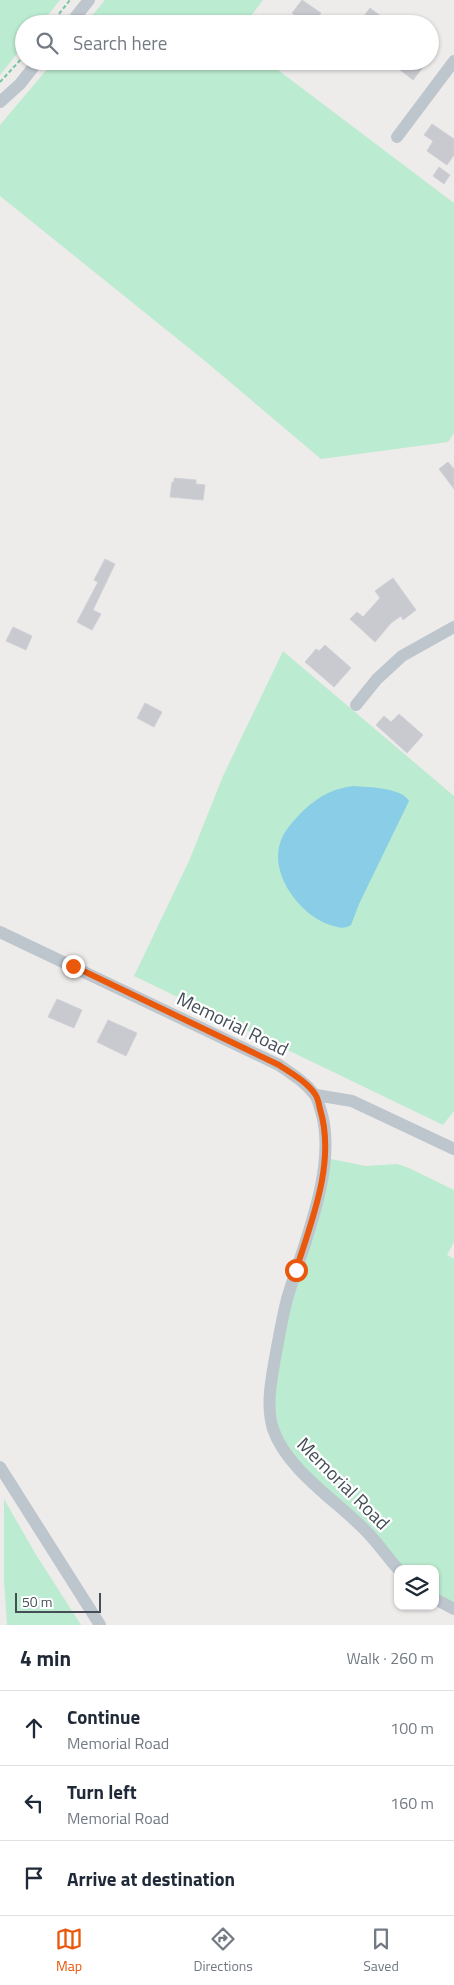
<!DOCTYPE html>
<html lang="en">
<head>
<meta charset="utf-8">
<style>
	body { margin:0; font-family:"Titillium Web",sans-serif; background:#f2f2f3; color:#1f2937 }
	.controls { position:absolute; right:15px; bottom:15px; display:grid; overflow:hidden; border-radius:10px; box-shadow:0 1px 4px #0004 }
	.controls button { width:45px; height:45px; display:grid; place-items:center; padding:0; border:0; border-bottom:1px solid #e0e1e3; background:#fff; color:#1f2937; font:25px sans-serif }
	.scale { position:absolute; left:15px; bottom:12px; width:86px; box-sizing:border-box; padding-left:5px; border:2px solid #454e57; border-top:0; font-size:14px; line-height:18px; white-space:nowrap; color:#454e57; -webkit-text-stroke:4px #fff; paint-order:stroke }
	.stop { position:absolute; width:15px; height:15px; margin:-11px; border:4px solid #ea580c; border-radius:50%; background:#fff }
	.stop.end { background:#ea580c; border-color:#fff; box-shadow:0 1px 5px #0008 }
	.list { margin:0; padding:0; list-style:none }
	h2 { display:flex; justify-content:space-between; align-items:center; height:65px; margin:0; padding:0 20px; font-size:21px }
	h2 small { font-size:16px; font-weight:400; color:#747a83 }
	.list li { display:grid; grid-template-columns:32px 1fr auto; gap:15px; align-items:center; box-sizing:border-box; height:75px; padding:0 20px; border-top:1px solid #e0e1e3 }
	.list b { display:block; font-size:19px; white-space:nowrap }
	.list p { margin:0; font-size:16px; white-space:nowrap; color:#747a83 }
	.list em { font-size:16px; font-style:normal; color:#747a83 }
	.icon { flex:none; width:28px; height:28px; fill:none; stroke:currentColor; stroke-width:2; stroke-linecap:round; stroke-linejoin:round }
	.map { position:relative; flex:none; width:454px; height:1625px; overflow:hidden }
	.search { position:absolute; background:#fff; box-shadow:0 1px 4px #0004; left:15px; right:15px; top:15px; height:55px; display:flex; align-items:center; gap:12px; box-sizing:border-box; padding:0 18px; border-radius:28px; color:#747a83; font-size:19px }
	.sheet { height:290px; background:#fff }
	nav { display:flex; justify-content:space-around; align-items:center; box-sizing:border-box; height:70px; border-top:1px solid #e0e1e3; background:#fff; font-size:14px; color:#747a83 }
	nav a { display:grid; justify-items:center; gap:2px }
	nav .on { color:#ea580c }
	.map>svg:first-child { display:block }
	.green { fill:#bbebd0 }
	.water { fill:#8acde6 }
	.building { fill:#c8cad0; stroke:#d0d1d7 }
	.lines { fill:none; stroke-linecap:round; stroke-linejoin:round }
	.path { stroke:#75c7a3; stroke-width:2; stroke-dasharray:4 2.5; stroke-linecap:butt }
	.minor { stroke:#bdc5cd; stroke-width:12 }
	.route { stroke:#ea580c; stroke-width:6 }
	.labels { text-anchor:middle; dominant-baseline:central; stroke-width:4.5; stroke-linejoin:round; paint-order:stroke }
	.street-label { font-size:19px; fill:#454e57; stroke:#fff }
</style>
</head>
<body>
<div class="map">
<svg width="454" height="1625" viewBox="0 0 454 1625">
	<rect width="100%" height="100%" fill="#eeebeb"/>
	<path class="green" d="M0,0H60L41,24H24V45L0,75Z
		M105,0H263L245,24H85Z
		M54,61H266L454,203V433L448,442L321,459L205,361L0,196V125Z
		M283,651L454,796V1111L443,1125L134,976L189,861L223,776Z
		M331,1159L366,1166L397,1164L409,1168L454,1190V1242L447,1255L454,1259V1605L435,1595V1569H404L304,1468L279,1434L274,1396L285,1325Z
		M4,1499L35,1553L81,1625H7L4,1581Z"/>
	<path class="water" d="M354,786C369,787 402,788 409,801L359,904L351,925C344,930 337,927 330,925C302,916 272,878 279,847C282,832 294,820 304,810C319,796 334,788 354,786Z"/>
	<path class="building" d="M302,0L321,13L313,24H306L292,13Z
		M370,8L391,24H358Z
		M389,61H428L413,80Z
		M432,124L454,139V155L447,165L427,151L433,141L424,135Z
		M439,167L450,175L444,184L433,176Z
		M448,462L454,469V489L439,469Z
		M174,478L196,480V484L205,485L203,500L170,497L172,482H174Z
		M105,559L115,564L93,610L101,614L92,630L77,622L98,582L94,580Z
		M393,578L416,610L403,620L401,616L391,623L375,642L350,619L357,612L363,617L380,598L375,591Z
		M13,627L32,636L26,650L6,641Z
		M325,645L351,668L334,687L305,662L316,649L319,651Z
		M145,703L162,712L154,727L137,718Z
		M399,714L423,735L407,753L376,725L384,716L391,722Z
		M57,999L82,1010L74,1028L48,1017Z
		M108,1020L137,1033L126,1056L97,1042Z"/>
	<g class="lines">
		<path class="path" d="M51,24L70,0
			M0,82L24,56"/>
		<path class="minor" d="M70,24L89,0
			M0,102L20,84L38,61
			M397,137L454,61
			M356,705L377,679L402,656L454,627
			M0,932L279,1065C292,1074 305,1082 314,1094C318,1098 319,1106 321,1111C338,1167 303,1245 287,1299C282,1318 279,1338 275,1358C271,1382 266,1405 273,1429C287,1470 337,1501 366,1531C378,1543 387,1557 398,1569
			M316,1095L352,1101L454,1149
			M0,1467L100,1625
			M435,1599L454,1609"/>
	</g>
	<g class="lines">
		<path class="route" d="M73,966L279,1065C291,1073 307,1082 315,1094C318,1098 319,1104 320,1109C336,1161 312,1220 296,1270"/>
	</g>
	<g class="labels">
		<g class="street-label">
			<text transform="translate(233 1023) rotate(26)">Memorial Road</text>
			<text transform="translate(344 1483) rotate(45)">Memorial Road</text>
		</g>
	</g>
</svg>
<div class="controls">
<button><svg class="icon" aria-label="layers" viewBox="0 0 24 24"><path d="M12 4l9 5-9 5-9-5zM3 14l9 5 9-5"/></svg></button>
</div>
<div class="scale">50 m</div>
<div class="stop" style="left:296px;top:1270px"></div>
<div class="stop end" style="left:73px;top:966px"></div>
<div class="search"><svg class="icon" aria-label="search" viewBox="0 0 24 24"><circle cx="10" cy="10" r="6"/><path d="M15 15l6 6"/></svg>Search here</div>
</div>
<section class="sheet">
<h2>4 min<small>Walk · 260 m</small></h2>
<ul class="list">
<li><svg class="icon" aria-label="ahead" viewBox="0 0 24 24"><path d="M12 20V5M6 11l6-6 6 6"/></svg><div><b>Continue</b><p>Memorial Road</p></div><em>100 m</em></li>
<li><svg class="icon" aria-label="left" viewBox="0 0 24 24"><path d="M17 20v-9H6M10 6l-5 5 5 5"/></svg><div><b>Turn left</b><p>Memorial Road</p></div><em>160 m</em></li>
<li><svg class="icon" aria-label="arrive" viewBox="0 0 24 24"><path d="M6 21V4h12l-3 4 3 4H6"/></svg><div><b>Arrive at destination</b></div></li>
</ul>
</section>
<nav>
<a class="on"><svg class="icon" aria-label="map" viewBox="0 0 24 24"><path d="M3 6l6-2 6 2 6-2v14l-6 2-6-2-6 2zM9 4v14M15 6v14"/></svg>Map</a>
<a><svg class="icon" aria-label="directions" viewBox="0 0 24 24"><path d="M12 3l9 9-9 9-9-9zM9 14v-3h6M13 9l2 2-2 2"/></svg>Directions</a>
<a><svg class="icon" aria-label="saved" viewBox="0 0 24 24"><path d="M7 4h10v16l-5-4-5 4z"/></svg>Saved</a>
</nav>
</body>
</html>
